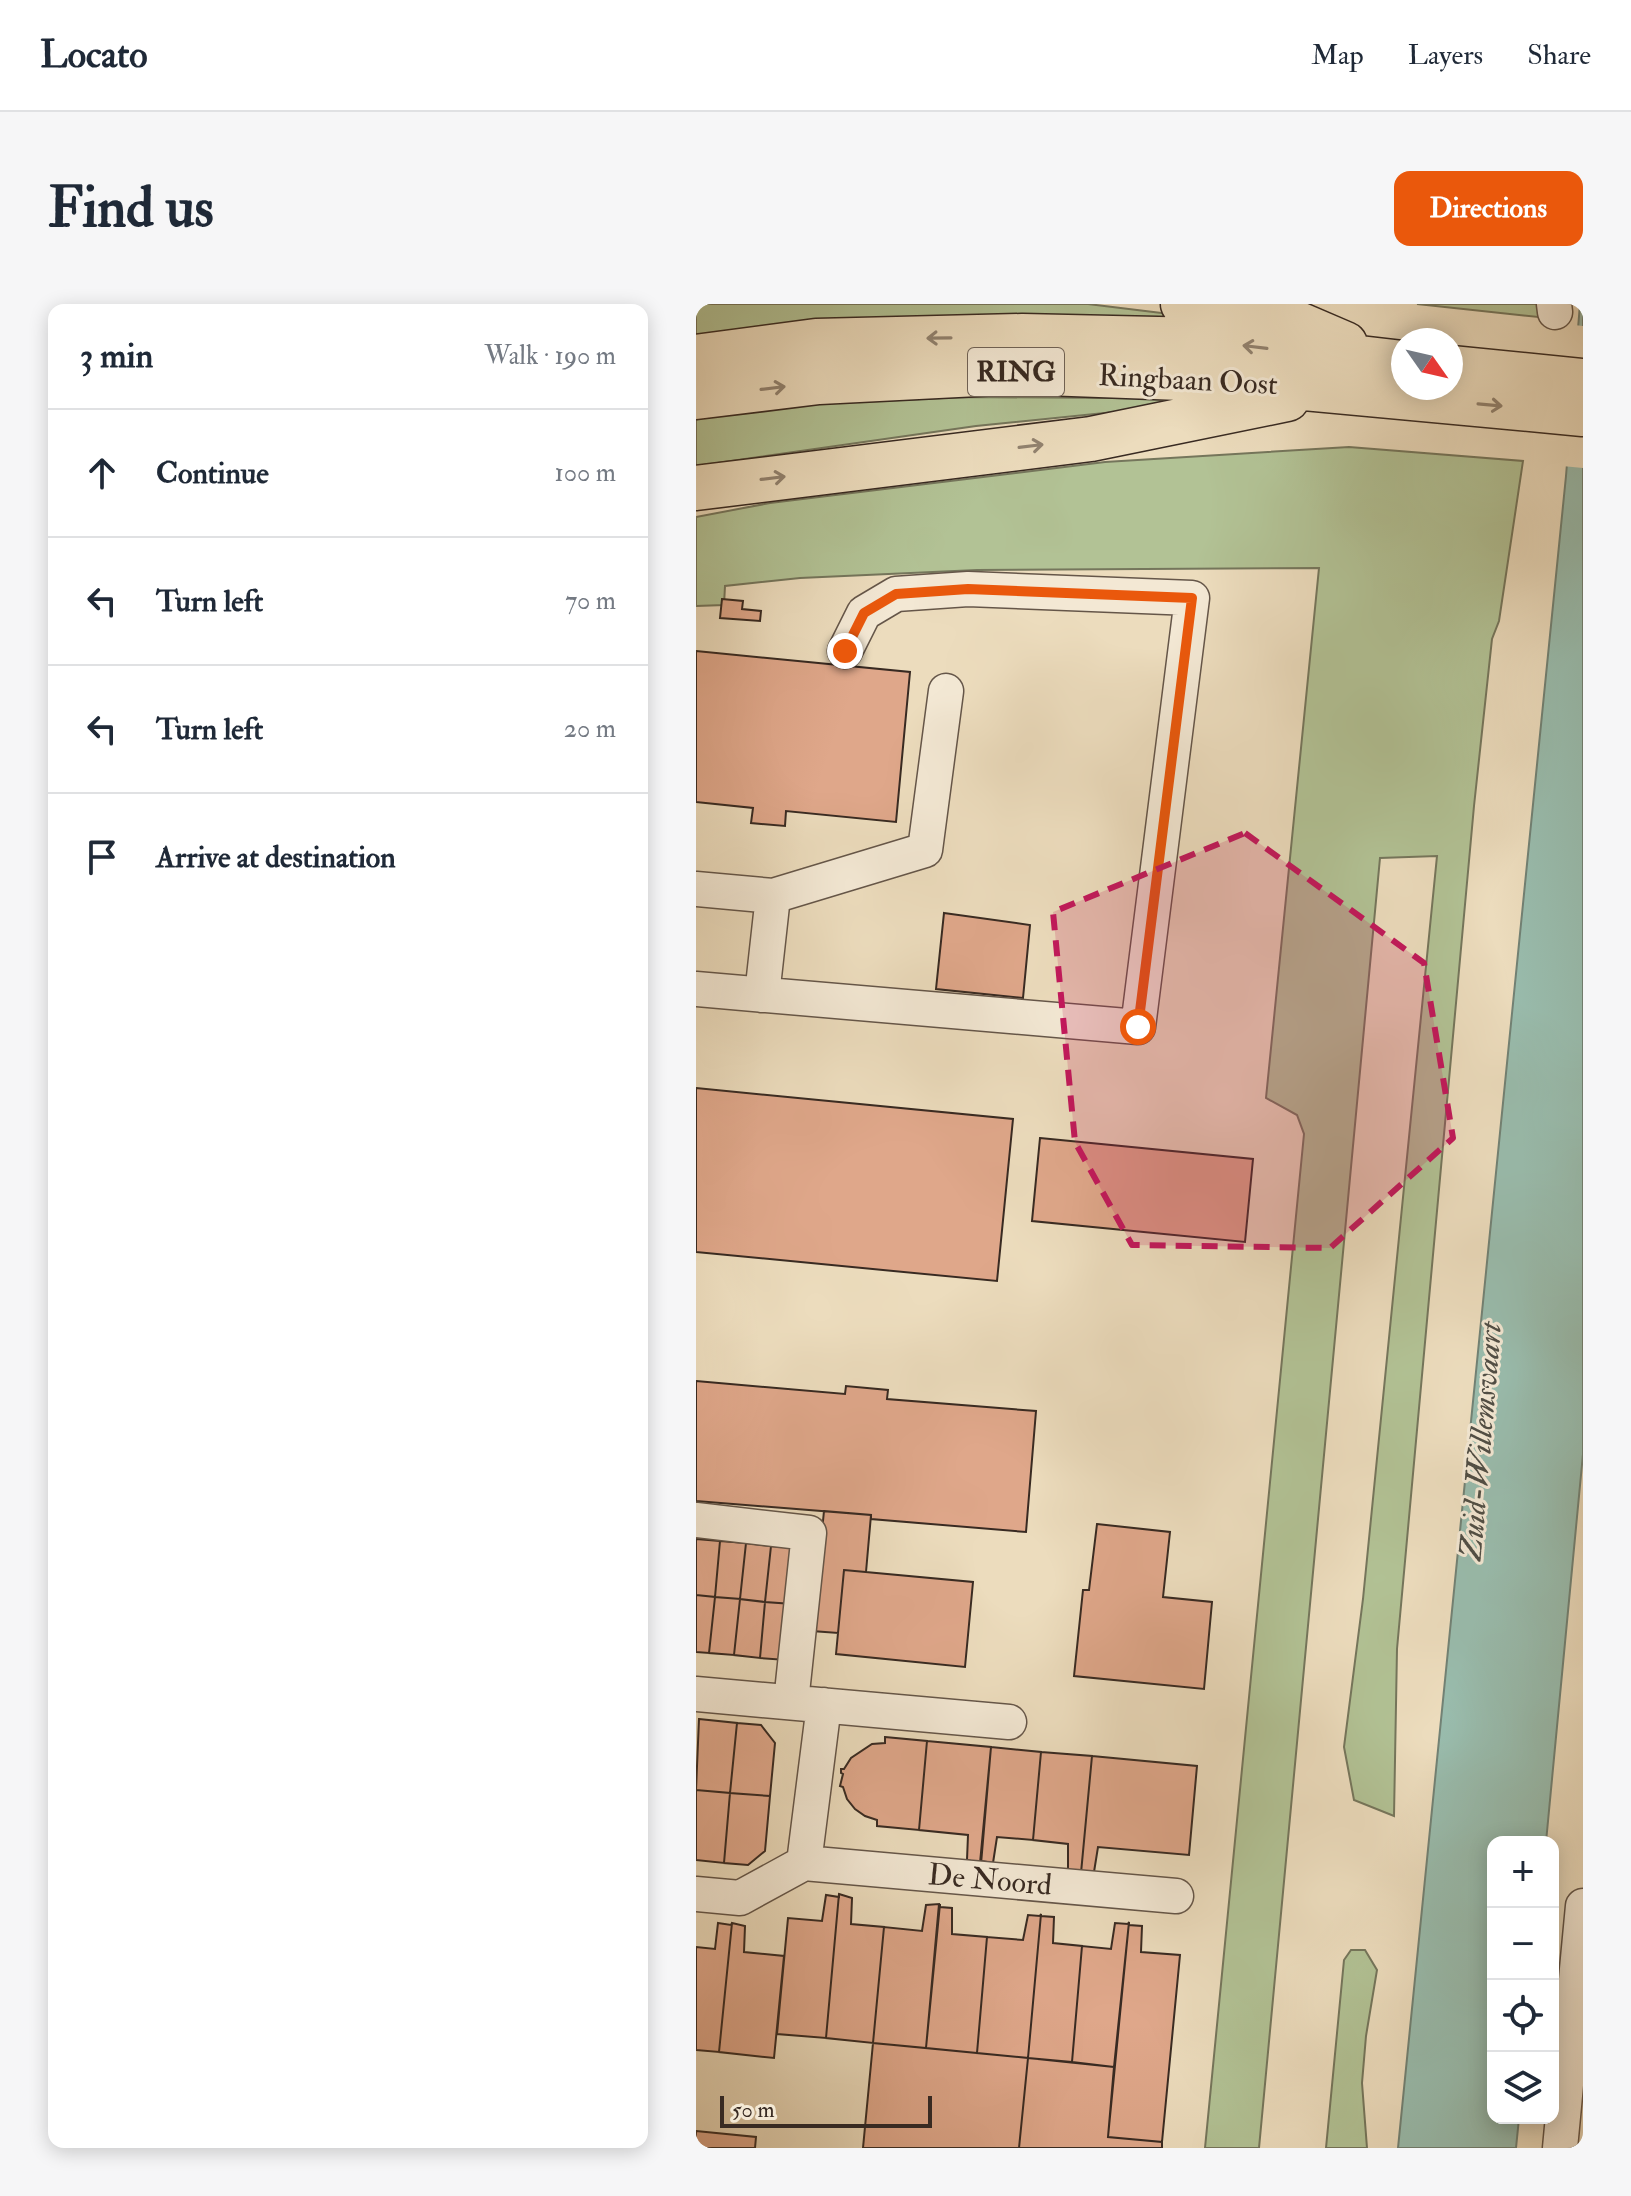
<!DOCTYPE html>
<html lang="en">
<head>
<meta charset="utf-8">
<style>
	body { margin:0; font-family:"IM FELL Double Pica",serif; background:#f6f6f7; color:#1f2937 }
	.controls { position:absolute; right:24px; bottom:24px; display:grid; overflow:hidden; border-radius:16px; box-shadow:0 4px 20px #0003 }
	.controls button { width:72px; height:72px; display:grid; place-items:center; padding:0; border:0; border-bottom:2px solid #e0e1e3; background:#fff; color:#1f2937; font:40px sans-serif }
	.compass { position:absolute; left:695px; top:24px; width:72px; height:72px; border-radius:50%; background:#fff; box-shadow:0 4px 20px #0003; rotate:124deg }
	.scale { position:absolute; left:24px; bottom:20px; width:212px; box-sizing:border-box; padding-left:8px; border:4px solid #382a22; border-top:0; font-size:22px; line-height:28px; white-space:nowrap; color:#382a22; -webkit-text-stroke:6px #f3e8d4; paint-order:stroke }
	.stop { position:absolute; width:24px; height:24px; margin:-18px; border:6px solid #ea580c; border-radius:50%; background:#fff }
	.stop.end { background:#ea580c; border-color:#fff; box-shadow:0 2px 8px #0008 }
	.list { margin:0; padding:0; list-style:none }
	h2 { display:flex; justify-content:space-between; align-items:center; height:104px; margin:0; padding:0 32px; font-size:34px }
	h2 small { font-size:26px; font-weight:400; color:#747a83 }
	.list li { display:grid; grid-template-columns:52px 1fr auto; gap:24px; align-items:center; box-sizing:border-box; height:128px; padding:0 32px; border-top:2px solid #e0e1e3 }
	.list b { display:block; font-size:30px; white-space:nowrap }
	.list em { font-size:26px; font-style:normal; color:#747a83 }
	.icon { flex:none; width:44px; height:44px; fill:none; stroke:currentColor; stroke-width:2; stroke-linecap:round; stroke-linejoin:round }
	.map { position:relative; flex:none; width:887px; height:1844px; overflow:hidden; border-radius:16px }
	header { display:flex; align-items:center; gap:48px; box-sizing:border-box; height:112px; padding:0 40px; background:#fff; border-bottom:2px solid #e0e1e3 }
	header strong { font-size:38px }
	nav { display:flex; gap:44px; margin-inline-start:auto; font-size:28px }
	.intro { display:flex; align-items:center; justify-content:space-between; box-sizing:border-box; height:192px; padding:0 48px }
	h1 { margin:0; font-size:56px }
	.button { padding:20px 36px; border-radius:16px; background:#ea580c; color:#fff; font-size:28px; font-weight:700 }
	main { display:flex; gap:48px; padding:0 48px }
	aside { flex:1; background:#fff; border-radius:16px; box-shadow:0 4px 20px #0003 }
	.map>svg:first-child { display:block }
	.green { fill:#b2c295; stroke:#75765c; stroke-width:2 }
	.water { fill:#99bcad; stroke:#728275; stroke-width:2 }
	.pier { fill:#ecdcbd }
	.building { fill:#dfa78a; stroke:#382a22; stroke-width:2 }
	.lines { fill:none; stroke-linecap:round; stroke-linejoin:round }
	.minor-casing { stroke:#655649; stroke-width:37 }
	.major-casing { stroke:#382a22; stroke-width:47 }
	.minor { stroke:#f3e8d4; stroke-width:34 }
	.major { stroke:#ecdcbd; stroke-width:44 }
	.oneway { stroke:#928370 }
	.route { stroke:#ea580c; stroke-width:10 }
	.marked { fill:#c2185b; fill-opacity:0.2; stroke:#c2185b; stroke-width:6; stroke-dasharray:16 10; stroke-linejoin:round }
	.labels { text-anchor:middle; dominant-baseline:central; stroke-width:6; stroke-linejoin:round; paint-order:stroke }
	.shield { fill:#f3e8d4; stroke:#706357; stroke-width:2 }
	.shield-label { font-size:28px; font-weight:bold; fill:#382a22 }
	.street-label { font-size:30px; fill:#382a22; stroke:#f3e8d4 }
	.water-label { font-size:32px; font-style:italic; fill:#504e45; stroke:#f3e8d4 }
</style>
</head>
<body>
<header>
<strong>Locato</strong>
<nav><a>Map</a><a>Layers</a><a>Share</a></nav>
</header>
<div class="intro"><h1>Find us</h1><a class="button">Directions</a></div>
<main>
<aside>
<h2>3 min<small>Walk · 190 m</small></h2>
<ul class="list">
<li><svg class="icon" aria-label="ahead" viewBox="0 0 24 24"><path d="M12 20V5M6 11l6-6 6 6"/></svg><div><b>Continue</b></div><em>100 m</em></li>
<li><svg class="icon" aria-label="left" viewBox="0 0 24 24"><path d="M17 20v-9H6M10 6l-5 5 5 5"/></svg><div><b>Turn left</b></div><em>70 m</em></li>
<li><svg class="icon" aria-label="left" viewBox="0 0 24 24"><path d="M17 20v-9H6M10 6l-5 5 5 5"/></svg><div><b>Turn left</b></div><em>20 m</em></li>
<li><svg class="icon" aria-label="arrive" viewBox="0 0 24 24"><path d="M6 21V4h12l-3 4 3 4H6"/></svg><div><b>Arrive at destination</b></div></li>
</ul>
</aside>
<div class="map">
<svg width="887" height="1844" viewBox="0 0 887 1844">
	<rect width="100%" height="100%" fill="#ecdcbd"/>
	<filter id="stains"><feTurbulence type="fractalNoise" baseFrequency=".0025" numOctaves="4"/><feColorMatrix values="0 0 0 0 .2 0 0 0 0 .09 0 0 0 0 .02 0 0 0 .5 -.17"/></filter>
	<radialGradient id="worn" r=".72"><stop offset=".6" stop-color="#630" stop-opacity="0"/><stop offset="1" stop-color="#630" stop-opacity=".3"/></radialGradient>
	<path class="green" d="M0,0H392L531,17L0,46Z
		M721,0H843L842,13Z
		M268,93L546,95L280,122L0,162V110L119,100Z
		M653,143L827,157L803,317L796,335L778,502L701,1345L698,1512L658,1496L648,1443L667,1295L741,552L684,554L563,1844H509L608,830L601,811L570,794L623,264L281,266L104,274L29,282L28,301L0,302V213L74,199L409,158Z
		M655,1646H669L681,1666L670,1732L666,1779L671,1844H630L648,1656Z"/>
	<path class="water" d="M884,0H887V1150L850,1538H797V1814H823L820,1844H702L870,172Z"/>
	<path class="pier" d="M878,21L887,22V164L866,162Z"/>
	<path class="building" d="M26,295L47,297L46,305L65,307L64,317L24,314Z
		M0,347L214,368L200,518L90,507L89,522L55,519L57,504L0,498Z
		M248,609L334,621L327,694L240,685Z
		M0,784L317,815L301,977L0,948Z
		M344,834L557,855L549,938L336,917Z
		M0,1077L149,1090L150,1082L192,1086L191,1095L340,1107L330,1228L175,1215V1211L0,1197Z
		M128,1207L175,1211L170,1268L148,1266L142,1329L116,1327Z
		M401,1220L474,1228L467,1293L516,1298L508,1385L378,1372L387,1286H393Z
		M0,1235L24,1237L19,1293L0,1291Z
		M24,1237L50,1239L44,1295L19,1293Z
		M50,1239L75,1242L69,1298L44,1295Z
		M75,1242L101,1244L96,1300L69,1298Z
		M148,1266L277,1278L269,1363L140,1350Z
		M0,1291L19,1293L13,1349L0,1348Z
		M19,1293L44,1295L38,1351L13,1349Z
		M44,1295L69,1298L64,1354L38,1351Z
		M69,1298L96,1300L90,1356L64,1354Z
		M3,1415L41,1419L34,1489L0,1486Z
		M41,1419L65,1421L79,1439L74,1492L34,1489Z
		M189,1433L231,1437L223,1526L181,1522V1516L169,1512L159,1505L151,1495L147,1483L144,1482L147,1470L145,1469V1465H148L155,1454L176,1440L189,1439Z
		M231,1437L295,1443L284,1559L271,1556L272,1531L223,1526Z
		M295,1443L345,1448L337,1536L301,1533L297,1559L285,1557V1560Z
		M345,1448L396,1452L385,1569L372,1566V1540L337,1536Z
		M396,1452L501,1462L493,1551L402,1543L398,1568L385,1569Z
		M0,1486L34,1489L28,1559L0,1556Z
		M34,1489L74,1492L69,1547L52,1561L28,1559Z
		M143,1590L156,1594L155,1620L188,1623L177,1739L130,1734Z
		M143,1590L130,1734L81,1730L92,1614L126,1617L130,1591L143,1593Z
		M243,1600L230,1744L177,1739L188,1623L226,1627L230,1601Z
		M244,1600V1603L256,1604V1630L291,1633L281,1749L230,1744Z
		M345,1610V1612L358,1613L357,1639L386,1642L376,1758L332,1754Z
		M345,1610L332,1754L281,1749L291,1633L327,1636L332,1611L344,1612Z
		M433,1618L418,1763L376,1758L386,1642L415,1645L419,1619L432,1620Z
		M433,1618V1621L446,1622L445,1648L484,1651L466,1838L412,1833Z
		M22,1619L35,1621L36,1619L23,1748L0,1746V1643L19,1645Z
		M36,1619L49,1622L48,1648L88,1652L78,1754L23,1748Z
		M177,1739L332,1754L323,1844H167Z
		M332,1754L418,1763L412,1833L466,1838V1844H323Z
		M0,1827L60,1833L59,1844H0Z"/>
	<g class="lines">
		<defs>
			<path id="minor" d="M858,0L859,8
				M0,585L77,592
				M0,685L442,723L496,294L272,285L200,290L168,309L149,347
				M66,691L77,592L229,546L250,387
				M0,1216L113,1229L95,1398
				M0,1390L313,1418
				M108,1559L128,1401
				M0,1590L44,1594L108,1559L480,1592
				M864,1844L887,1602"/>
			<path id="major" d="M487,0L593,16L649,40
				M0,53L120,37L326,32L507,36L707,59
				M755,64L887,77
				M0,93L123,78L322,68L512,75L887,110
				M0,184L395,135L591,95"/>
		</defs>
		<use href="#minor" class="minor-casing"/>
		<use href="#major" class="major-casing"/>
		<use href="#minor" class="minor"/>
		<use href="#major" class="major"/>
	</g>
	<defs><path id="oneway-shaft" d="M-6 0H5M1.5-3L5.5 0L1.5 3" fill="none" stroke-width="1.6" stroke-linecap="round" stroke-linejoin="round" transform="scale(2)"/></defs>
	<g class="oneway">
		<use href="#oneway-shaft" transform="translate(243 34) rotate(179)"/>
		<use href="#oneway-shaft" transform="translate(559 43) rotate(-173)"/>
		<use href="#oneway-shaft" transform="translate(77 84) rotate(-7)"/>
		<use href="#oneway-shaft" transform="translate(794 101) rotate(5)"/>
		<use href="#oneway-shaft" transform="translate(335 142) rotate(-7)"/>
		<use href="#oneway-shaft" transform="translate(77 174) rotate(-7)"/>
	</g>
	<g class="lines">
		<path class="route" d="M149,347L168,309L200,290L272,285L496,294L442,723"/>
	</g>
	<path class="marked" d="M549,529L728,659L757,834L634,944L436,941L379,838L357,608Z"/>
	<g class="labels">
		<rect class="shield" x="272" y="44" width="96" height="48" rx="6"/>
		<g class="shield-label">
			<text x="320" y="68">RING</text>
		</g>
		<g class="street-label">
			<text transform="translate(492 76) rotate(3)">Ringbaan Oost</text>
			<text transform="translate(294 1576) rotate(5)">De Noord</text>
		</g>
		<g class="water-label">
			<text transform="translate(785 1137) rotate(-85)">Zuid-Willemsvaart</text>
		</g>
	</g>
	<rect width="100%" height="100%" filter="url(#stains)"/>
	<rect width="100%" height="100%" fill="url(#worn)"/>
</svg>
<div class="controls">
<button>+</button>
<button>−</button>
<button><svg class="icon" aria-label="locate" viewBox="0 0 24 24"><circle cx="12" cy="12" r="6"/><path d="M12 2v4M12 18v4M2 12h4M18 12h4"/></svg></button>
<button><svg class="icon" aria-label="layers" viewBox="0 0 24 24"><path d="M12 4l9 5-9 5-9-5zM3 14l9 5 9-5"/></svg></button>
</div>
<svg class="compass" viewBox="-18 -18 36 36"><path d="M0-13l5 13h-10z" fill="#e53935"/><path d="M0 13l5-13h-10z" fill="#747a83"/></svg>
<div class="scale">50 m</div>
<div class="stop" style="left:442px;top:723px"></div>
<div class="stop end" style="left:149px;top:347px"></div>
</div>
</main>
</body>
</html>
